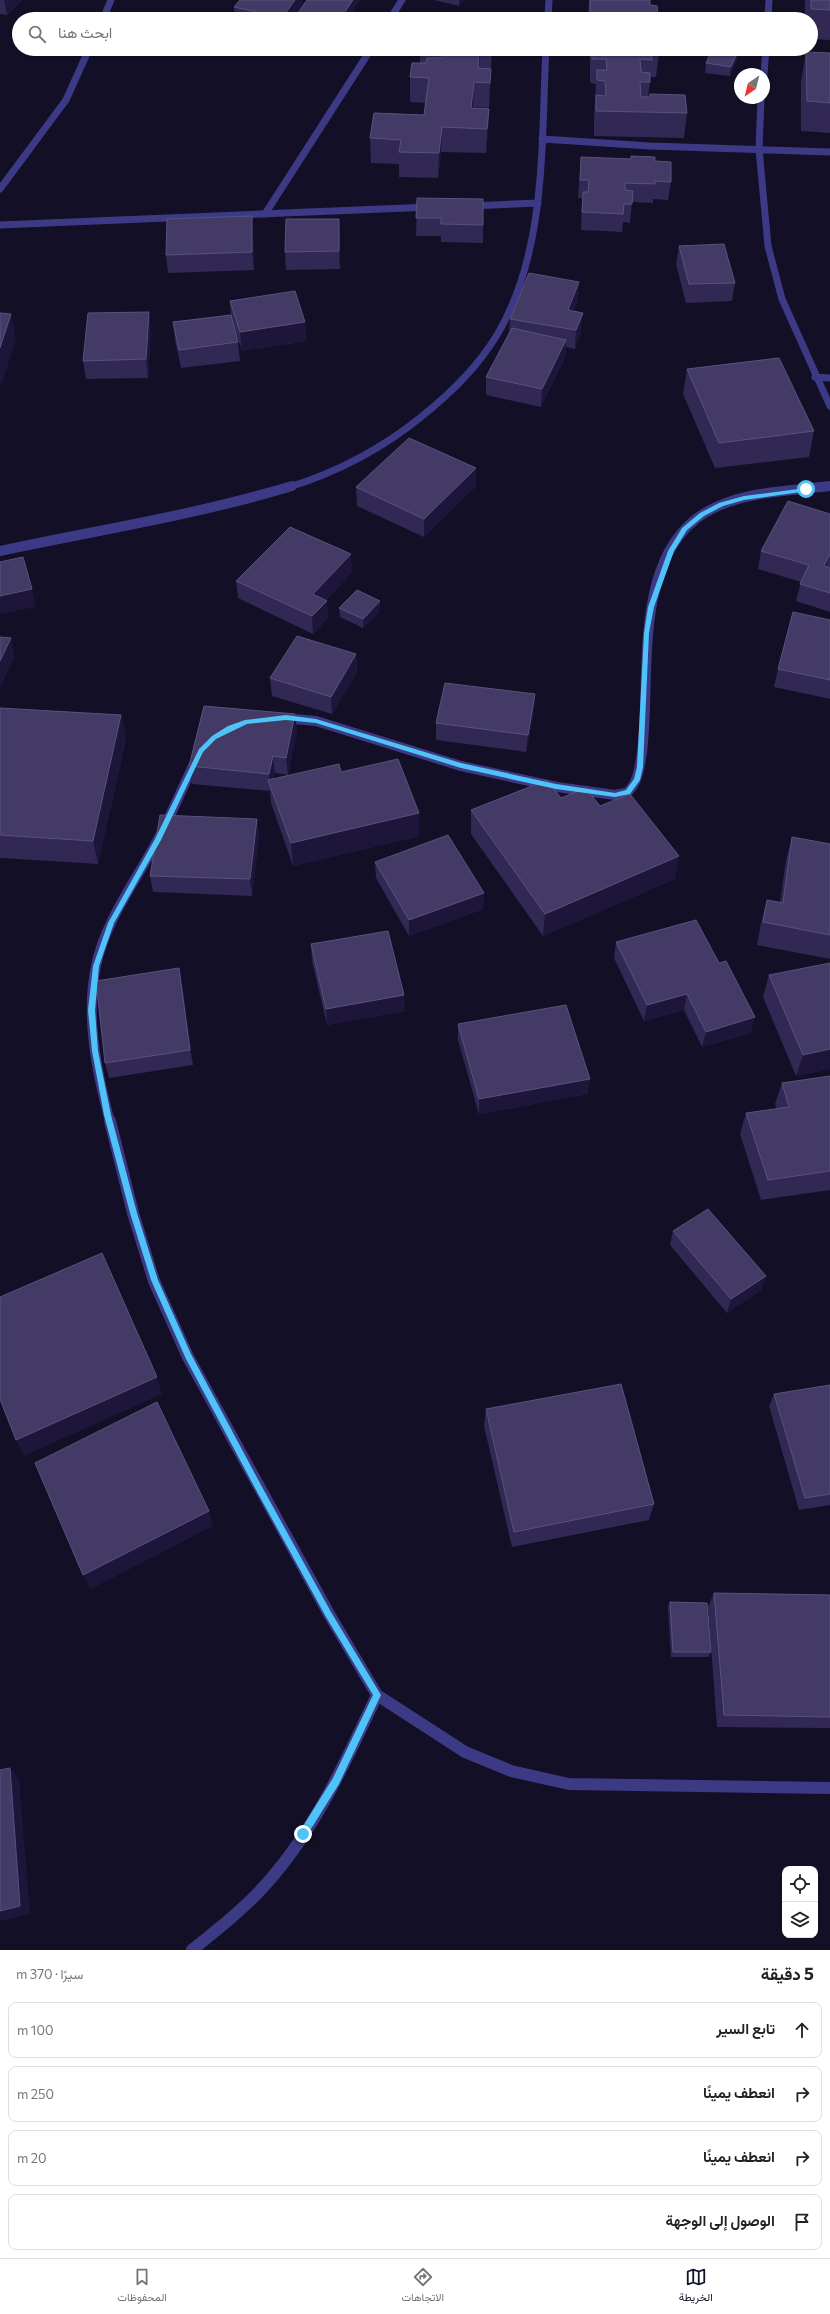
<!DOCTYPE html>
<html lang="ar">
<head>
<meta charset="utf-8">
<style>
	body { margin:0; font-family:Commissioner,Vazirmatn,sans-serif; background:#f2f2f2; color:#222; direction:rtl }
	.controls { position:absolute; right:12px; bottom:12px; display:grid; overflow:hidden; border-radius:8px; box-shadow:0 1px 3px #0004 }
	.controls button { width:36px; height:36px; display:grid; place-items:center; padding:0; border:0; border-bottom:1px solid #e0e0e0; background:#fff; color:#222; font:20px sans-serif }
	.compass { position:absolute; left:734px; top:68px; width:36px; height:36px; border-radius:50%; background:#fff; box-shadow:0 1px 3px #0004; rotate:215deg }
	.stop { position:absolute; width:12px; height:12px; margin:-9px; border:3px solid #4fc3f7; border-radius:50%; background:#fff }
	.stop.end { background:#4fc3f7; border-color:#fff; box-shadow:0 1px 4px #0008 }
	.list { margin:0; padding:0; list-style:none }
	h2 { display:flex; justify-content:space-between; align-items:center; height:52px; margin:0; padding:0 16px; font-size:17px }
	h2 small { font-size:13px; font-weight:400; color:#767676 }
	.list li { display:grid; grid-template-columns:26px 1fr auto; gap:12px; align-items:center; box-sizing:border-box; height:56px; margin:0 8px 8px; padding:0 8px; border:1px solid #e0e0e0; border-radius:8px }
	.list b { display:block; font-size:15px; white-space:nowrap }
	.list em { font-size:13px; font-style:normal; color:#767676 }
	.icon { flex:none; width:22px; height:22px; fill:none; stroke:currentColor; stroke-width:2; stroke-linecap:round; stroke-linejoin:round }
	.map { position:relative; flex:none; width:830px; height:1950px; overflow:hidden; direction:ltr }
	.search { position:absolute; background:#fff; box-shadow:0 1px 3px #0004; left:12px; right:12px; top:12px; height:44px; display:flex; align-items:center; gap:10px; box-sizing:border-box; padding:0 14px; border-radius:22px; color:#767676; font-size:15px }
	.sheet { height:308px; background:#fff }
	nav { display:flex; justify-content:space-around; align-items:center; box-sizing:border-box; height:56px; border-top:1px solid #e0e0e0; background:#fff; font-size:11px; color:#767676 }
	nav a { display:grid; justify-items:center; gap:2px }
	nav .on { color:#111827 }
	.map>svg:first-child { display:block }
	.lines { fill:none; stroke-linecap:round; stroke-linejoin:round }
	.street-far2 { stroke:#3d3a85; stroke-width:7 }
	.street-far1 { stroke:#3d3a85; stroke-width:10 }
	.street { stroke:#3d3a85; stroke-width:12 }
	.wall { fill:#312854 }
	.shaded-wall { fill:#1d163a }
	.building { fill:#433a66; stroke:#5a527e }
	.route { fill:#4fc3f7 }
</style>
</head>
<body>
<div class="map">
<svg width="830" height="1950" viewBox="0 0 830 1950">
	<rect width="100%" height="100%" fill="#130f26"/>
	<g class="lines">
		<path class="street-far2" d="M103,19L111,0
			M390,19L402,0
			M548,19L549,0
			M768,19L769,0
			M764,74L766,49
			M761,98L759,149L768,246L782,299L830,406
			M542,139L650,146L830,152
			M0,189L66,100L89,49
			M470,206L538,203
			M265,214L371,49
			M0,225L430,207
			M815,377L830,378
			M289,487C336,473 383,448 421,417C451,393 477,368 497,335C547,251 541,143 546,49
			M822,487L830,486"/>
		<path class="street-far1" d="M0,551C98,530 196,515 292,486
			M283,718L316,721L461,766L557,787L615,795L626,793C638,785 640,765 642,752C652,676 629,546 716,507C751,491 791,491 829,486
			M110,1122C97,1073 85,1017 96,966C105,921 136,881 157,841C171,816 182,788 195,762"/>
		<path class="street" d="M110,1121L133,1213L154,1281L188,1357L329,1614L377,1695L465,1752L511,1771L569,1784L830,1788
			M192,1950C218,1929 245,1908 267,1883C316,1828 346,1761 377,1695"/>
	</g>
	<path class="wall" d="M0,0H22L7,15L0,14Z
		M307,0H360L355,6V15L352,19H298V14L295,19H235L234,7L303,5Z
		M434,0H464L459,6Z
		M589,0L650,5L658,16L657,19H588Z
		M805,0H830V40L811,39V19H805Z
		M420,49H492L490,93L489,108L473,107V108L489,109L488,134L486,153L441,152L438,178L399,177V164L371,163L370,138L424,115L425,103L410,102V77L420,63Z
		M590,49H658L659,53L656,77H650V82L648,97L687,113L684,138L594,136V120L596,84L590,83Z
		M712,49H739L738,57L730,76L705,73L706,63Z
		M806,52L830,53V133L801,131V82Z
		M581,157L655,161L671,182L668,200L653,199V203L632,202L630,223L623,222L622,232L581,230L582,198H578Z
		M417,198L483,225V243L441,242V236H416Z
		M253,234L254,270L168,273L166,255Z
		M340,237V269L286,270L285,252Z
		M679,246L735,283L732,301L686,303L676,264Z
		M578,300L573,311L581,331L575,349L566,347L565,358L541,407L486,395V377L509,333L510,319Z
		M230,301L305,322L306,341L242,351L234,326L238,342L240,361L181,368L175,340L173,322L231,315Z
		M151,330L148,378L86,379L83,361Z
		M687,369L814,431L809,457L715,468L683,394Z
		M476,468V486L424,537L357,506L356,487Z
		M830,514V612L796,601L801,582L758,569L761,551Z
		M352,572L326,600L328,618L313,634L238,598L236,581Z
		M380,601V611L363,628L340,617L339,608Z
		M830,620V699L774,687L778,669Z
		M356,654L357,672L332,714L272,696L270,678Z
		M535,694L534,712L526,752L436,740V723Z
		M0,708L121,715L126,739L98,864L0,858Z
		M295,714L297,731L288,775L275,773L273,779L341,772L419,836L293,866L271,803L270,791L192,784L189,766Z
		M561,798L600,806L675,879L543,936L471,834V810Z
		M257,819L259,836L252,896L153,892L150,876Z
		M792,837L830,844V959L757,945L761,923L767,900L780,902L786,860Z
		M375,862L484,893L483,909L409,936L376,878Z
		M616,942L751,1033L702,1047L684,1010L644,1021L614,958Z
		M311,944L405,1011L327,1025L312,961Z
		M830,963V1069L796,1076L763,997L769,975Z
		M182,984L193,1065L109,1078L105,1063Z
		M458,1024L590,1079L587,1094L479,1114L458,1040Z
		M830,1076V1190L761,1200L740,1134L746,1113L777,1109L775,1104L782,1083Z
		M673,1231L766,1276L761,1290L727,1313L670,1245Z
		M830,1385V1505L799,1510L769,1406L774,1394Z
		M486,1409L654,1504L649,1520L512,1547L484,1426Z
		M714,1593L830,1595V1728L717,1727L708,1607Z
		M670,1602L711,1652L708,1657H671L668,1607Z"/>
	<path class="shaded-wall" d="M4,0H22L7,15Z
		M295,0H303L304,7L298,13V14L295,19H282V18Z
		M349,0H360L355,6V15L352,19H340Z
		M459,0H464L459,6Z
		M480,49L479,70L478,68Z
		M491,49H492L491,71Z
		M739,49L738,57L730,76L731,67Z
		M491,69L490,93L489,108L490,83Z
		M474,82L473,107L471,128V108Z
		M489,109L488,134L486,153L487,129Z
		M442,127L441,152L438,178L439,153Z
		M252,216L253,234L254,270L252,252Z
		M339,219L340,237V269L339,251Z
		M579,282L578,300L567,329L568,310Z
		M149,312L151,330L148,378L146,359Z
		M583,313L581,331L575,349L576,330Z
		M11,314L16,339L1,387L0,381V348Z
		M305,322L306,341L242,351L240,332Z
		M566,340L565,358L541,407L542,389Z
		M476,468V486L424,537V519Z
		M351,554L352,572L314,612L313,594Z
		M830,554L825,572L824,566Z
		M32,589L36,607L0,614V596Z
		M327,601L328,618L313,634L312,616Z
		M380,601V611L363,628V619Z
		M11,638L15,656L0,688V661Z
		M356,654L357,672L332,714L331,697Z
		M535,694L534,712L526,752L528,735Z
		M295,714L297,731L288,775L286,758Z
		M121,715L126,739L98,864L93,841Z
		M273,756L275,773L271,788L270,785L269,774Z
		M419,813V836L293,866L291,843Z
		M257,819L259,836L252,896L250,879Z
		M679,856L675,879L543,936L545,914Z
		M484,893L483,909L409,936V920Z
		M179,968L182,984L193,1065L190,1050Z
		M687,994L684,1010L644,1021L647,1005Z
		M404,995L405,1011L327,1025L326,1009Z
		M755,1017L751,1033L702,1047L706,1032Z
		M830,1049V1069L796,1076L803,1055Z
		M590,1079L587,1094L479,1114V1099Z
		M766,1276L761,1290L727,1313L731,1299Z
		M157,1377L162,1394L24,1456L16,1440Z
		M209,1511L213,1526L91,1589L83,1575Z
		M10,1768L19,1779L30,1914L0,1921V1911Z"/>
	<path class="building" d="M240,0H295L282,18L234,7Z
		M307,0H353L340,19H334L298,13Z
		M590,0H650V5L657,6L658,16H650L651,19H599V13H590Z
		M811,0H830V10L811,9Z
		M433,49H479L478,68L491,69L490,83L474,82L471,108L489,109L487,129L442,127L439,153L399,152L401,140L370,138L374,113L424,115L429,78L410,77L412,63H426L427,58H442L443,52H432Z
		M592,49H658L659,53H651L652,60L640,59L641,72L650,73V82H640L641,97H649L650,94L685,95L687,113L596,111V95L606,96L605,81L597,80V70H607L606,59H592Z
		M712,49H739L731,67L706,63Z
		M806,52L830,53V103L807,101Z
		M631,156L655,157V161L671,162V182L655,181V184L625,183V190L633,191L632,204H624L623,214L582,212L583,192H588L589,180H580L581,157L631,159Z
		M417,198L483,199V225L441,224V218H416Z
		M252,216V252L166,255L167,219Z
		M286,219H339V251L285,252Z
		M724,244L735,283L689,284L679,246Z
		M529,273L579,282L568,310L583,313L576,330L510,319Z
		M295,291L305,322L240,332L230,301Z
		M149,312L146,359L83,361L88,313Z
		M0,313L11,314L0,348Z
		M231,315L238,342L179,350L173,322Z
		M512,328L566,340L542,389L486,377Z
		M779,358L814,431L719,443L687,369Z
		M409,438L476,468L424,519L356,487Z
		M788,501L830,514V554L824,566L830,568V593L800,584L809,565L761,551Z
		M290,527L351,554L313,594L327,601L312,616L236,581Z
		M23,557L32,589L0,596V562Z
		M357,590L380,601L363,619L339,608Z
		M793,612L830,620V680L778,669Z
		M297,636L356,654L331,697L270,678Z
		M0,637L11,638L0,661Z
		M445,683L535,694L528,735L436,723Z
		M204,706L295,714L286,758L273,756L269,774L189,766Z
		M0,708L121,715L93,841L0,835Z
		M398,759L419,813L291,843L268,780L339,764L341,772Z
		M547,780L561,798L586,788L600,806L630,794L679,856L545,914L471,810Z
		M160,815L257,819L250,879L150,876Z
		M448,835L484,893L409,920L375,862Z
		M792,837L830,844V935L763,922L767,900L783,903Z
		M696,920L719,963L726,961L755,1017L706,1032L687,994L647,1005L616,942Z
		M388,931L404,995L326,1009L311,944Z
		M830,963V1049L803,1055L769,975Z
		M179,968L190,1050L105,1063L96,981Z
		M566,1005L590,1079L479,1099L458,1024Z
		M830,1076V1171L768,1180L746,1113L789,1107L782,1083Z
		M708,1209L766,1276L731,1299L673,1231Z
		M102,1253L157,1377L16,1440L0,1399V1297Z
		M621,1384L654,1504L514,1532L486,1409Z
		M830,1385V1494L805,1498L774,1394Z
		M157,1402L209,1511L83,1575L35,1463Z
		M714,1593L830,1595V1717L724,1715Z
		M670,1602L707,1603L711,1652H673Z
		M10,1768L20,1906L0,1911V1770Z"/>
	<path class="route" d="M806,488L808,491L744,500L723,506L704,516L687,530L674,551L654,607L649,633L643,767L640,780L630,794L615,797L556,789L461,768L316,723L286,720L247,724L216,739L203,752L161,840L114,923L99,966L95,1010L98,1051L111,1115L137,1213L158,1280L191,1354L261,1485L331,1612L381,1695L339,1784L306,1837L303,1838L299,1834L300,1831L333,1778L373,1695L326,1617L256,1490L186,1359L151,1280L130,1213L104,1115L92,1051L88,1010L93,966L108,923L155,839L199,749L212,736L228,726L245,720L286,715L316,719L461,763L556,784L615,793L626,790L634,779L637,767L644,633L648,607L668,551L682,528L700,513L719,503L744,496Z"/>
</svg>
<div class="controls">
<button><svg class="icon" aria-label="locate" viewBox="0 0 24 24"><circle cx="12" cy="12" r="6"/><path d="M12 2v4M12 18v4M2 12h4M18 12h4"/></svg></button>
<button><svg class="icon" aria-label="layers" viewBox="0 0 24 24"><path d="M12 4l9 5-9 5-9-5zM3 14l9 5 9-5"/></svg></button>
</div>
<svg class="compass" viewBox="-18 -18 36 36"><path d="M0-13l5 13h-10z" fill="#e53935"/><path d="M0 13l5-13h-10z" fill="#767676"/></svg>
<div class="stop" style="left:806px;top:489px"></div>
<div class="stop end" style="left:303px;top:1834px"></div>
<div class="search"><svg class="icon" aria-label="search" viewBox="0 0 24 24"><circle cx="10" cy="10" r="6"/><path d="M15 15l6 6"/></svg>ابحث هنا</div>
</div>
<section class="sheet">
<h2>5 دقيقة<small>سيرًا · 370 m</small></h2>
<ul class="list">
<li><svg class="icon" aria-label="ahead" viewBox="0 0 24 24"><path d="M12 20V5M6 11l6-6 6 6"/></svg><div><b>تابع السير</b></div><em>100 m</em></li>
<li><svg class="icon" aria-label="right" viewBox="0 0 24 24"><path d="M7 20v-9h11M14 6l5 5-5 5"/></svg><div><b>انعطف يمينًا</b></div><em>250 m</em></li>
<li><svg class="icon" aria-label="right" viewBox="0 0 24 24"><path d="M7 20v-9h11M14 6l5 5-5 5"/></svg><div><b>انعطف يمينًا</b></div><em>20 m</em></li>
<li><svg class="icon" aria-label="arrive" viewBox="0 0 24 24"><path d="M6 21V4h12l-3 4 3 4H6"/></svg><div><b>الوصول إلى الوجهة</b></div></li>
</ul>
</section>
<nav>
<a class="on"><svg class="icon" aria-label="map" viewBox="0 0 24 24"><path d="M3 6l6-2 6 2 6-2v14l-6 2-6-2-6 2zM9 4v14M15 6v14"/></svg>الخريطة</a>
<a><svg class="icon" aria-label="directions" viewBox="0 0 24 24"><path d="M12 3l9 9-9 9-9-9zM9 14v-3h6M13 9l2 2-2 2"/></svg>الاتجاهات</a>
<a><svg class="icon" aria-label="saved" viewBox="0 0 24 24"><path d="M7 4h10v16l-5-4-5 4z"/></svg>المحفوظات</a>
</nav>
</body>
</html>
